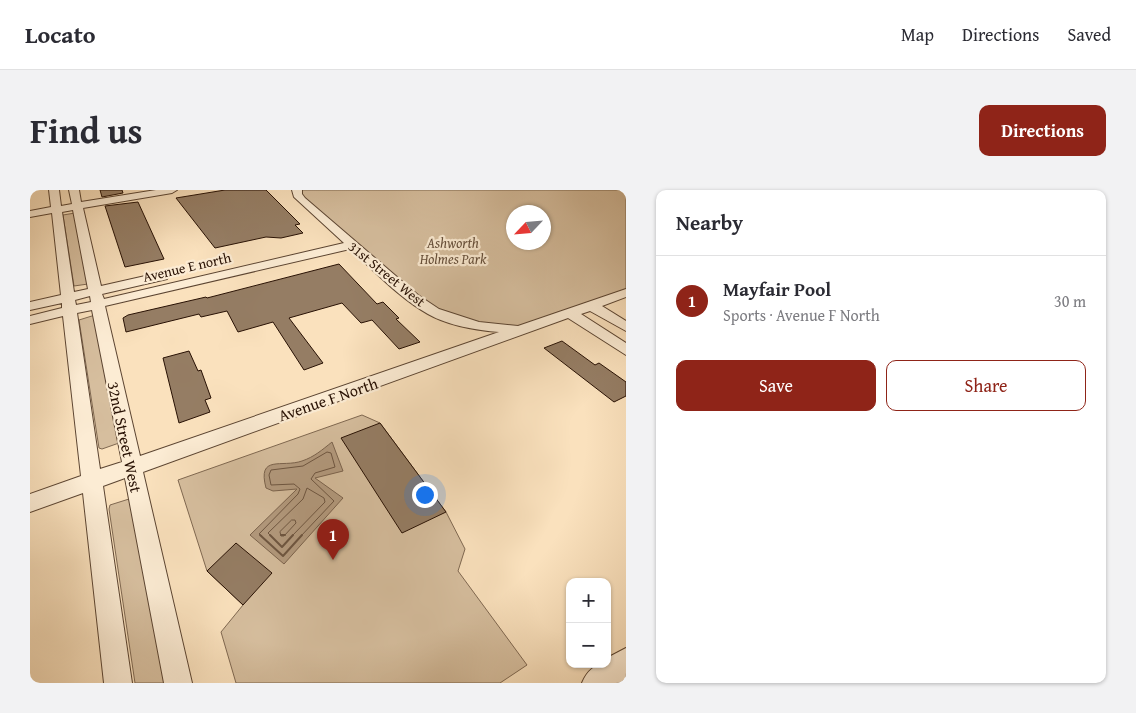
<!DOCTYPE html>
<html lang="en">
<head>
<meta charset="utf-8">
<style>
	body { margin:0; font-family:"Gentium Book Plus",serif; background:#f2f2f3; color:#2b2b33 }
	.controls { position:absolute; right:15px; bottom:15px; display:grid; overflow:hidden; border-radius:10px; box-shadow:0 1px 4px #0004 }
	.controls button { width:45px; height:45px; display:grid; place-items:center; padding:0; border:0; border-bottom:1px solid #e1e1e2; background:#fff; color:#2b2b33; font:25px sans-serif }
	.compass { position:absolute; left:476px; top:15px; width:45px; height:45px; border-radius:50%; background:#fff; box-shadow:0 1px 4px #0004; rotate:244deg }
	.you { position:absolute; left:394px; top:304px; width:18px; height:18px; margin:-12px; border:4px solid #fff; border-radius:50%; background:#1a73e8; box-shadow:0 0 0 8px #1a73e833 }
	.badge { display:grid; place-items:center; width:32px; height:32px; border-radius:50%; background:#8f2418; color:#fff; font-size:16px; font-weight:700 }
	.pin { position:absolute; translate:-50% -41px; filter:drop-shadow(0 1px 2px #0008) }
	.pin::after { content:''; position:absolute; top:26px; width:18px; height:15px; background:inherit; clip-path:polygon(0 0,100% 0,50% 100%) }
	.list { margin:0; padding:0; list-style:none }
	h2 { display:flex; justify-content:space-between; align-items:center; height:65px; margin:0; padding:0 20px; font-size:21px }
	h2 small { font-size:16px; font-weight:400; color:#7c7c81 }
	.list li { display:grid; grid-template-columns:32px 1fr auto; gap:15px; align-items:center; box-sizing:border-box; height:90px; padding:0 20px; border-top:1px solid #e1e1e2 }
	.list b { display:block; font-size:19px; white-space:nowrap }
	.list p { margin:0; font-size:16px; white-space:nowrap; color:#7c7c81 }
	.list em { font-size:16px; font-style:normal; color:#7c7c81 }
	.actions { display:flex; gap:10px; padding:15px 20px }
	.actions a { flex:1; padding:11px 0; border:1px solid #8f2418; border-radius:10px; text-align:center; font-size:18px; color:#8f2418 }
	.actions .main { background:#8f2418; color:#fff }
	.map { position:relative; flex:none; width:596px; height:493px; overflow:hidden; border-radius:10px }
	header { display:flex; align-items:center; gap:30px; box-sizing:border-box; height:70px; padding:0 25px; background:#fff; border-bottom:1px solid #e1e1e2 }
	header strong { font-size:24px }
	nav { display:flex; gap:28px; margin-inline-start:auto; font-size:18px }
	.intro { display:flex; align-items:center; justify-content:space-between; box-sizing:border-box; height:120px; padding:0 30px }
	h1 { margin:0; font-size:35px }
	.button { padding:12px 22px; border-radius:10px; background:#8f2418; color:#fff; font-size:18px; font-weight:700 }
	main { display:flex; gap:30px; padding:0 30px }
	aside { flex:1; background:#fff; border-radius:10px; box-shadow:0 1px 4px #0004 }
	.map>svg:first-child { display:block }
	.green { fill:#d6be9e; stroke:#7f6851; fill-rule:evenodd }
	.water { fill:#b39a7e; stroke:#7b634d }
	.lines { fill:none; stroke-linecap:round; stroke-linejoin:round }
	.shore-far1 { stroke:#6e5641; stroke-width:1 }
	.shore { stroke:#6e5641; stroke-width:2 }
	.building { fill:#957d64; stroke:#281104 }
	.minor-casing { stroke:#5c4532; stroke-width:2 }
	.minor { fill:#fcecd4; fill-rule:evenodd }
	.labels { text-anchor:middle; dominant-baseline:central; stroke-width:4.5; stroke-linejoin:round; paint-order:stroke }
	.far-park-label { font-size:14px; font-style:italic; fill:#654e3a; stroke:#fcecd4 }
	.far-street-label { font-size:14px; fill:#281104; stroke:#fcecd4 }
	.street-label { font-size:16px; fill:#281104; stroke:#fcecd4 }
</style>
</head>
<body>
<header>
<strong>Locato</strong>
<nav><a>Map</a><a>Directions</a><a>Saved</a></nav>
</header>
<div class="intro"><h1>Find us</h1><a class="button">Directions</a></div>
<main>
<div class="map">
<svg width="596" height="493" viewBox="0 0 596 493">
	<rect width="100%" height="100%" fill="#fae1bd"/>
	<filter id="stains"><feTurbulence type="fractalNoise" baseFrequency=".004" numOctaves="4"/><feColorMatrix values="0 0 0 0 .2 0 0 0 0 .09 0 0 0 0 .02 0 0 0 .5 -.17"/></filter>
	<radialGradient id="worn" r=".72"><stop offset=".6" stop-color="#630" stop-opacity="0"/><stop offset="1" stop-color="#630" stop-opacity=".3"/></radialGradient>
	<path class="green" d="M267,0H596V103L496,139H472L404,122L310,45ZM483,22H514V52H483Z
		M45,23L58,94L44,96L33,25Z
		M65,125L89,253L72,259L69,258L49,130Z
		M332,225L350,233L416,322L435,359L428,381L497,475L470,493H206L191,442L213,415L177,381L148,290Z
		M99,309L138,493H105L79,319L80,315Z"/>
	<path class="water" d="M302,252L313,281L285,288L313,308L254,374L220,345L267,299L243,301L236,298C227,264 252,278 272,271C284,267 292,260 302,252Z"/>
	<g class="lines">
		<path class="shore-far1" d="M262,330H265L266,333L254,346H251L250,342Z
			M232,346L229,344L268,304L270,299L264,294L241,295L239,285L241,280L273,276L297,262L301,263L305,277L285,283L281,289L304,311L271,346
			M241,346L238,343L273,309L277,298L294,308L295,312L262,346"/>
		<path class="shore" d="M230,345L253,366L272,345
			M240,345L252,357L263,345
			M251,345H255"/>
	</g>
	<path class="building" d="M70,0H92L93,3L72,7Z
		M195,0H236L270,34L265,35L273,43L251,48L236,47L185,58L146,8Z
		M108,12L134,69L95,77L75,16Z
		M309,74L347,114L353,112L369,128L366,129L390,152L369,159L342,130L331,133L312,113L259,128L293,173L274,180L243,132L208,142L197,121L171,127L169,124L96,142L93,128L98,125L176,107L177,108Z
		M532,151L565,175L569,173L596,192V206L584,212L514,158Z
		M159,161L168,181L171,180L181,208L175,210L180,222L149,233L133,168Z
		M350,233L416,322L372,343L311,248Z
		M206,353L242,383L213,415L177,381Z"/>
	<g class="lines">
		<defs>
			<path id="minor" d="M19,0H29L31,16L42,14L39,0H49L51,12L126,0H147L142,3L53,18L71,96L133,82L139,86L137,89L72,104L74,109L314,53L264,7L262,0H272V4L275,8L388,105L409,119L449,132L488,136L596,99V107L572,116L596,131V141L560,121L551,124L596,153V165L538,128L113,282L162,493H134L95,288L73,296L102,493H74L53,303L0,322V304L51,286L33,126L0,134V126L32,118V113L0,120V112L31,105L22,23L0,27V21L21,17ZM43,20L58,99L44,102L32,22ZM320,59C345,81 369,108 398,124C419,136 446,140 469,142L110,266L75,116ZM60,106L61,112L46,115L45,110ZM62,120L92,272L70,279L47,123Z
				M596,458V489L590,493H552C557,481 564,474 577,474V468Z"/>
		</defs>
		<use href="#minor" class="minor-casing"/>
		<use href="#minor" class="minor"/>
	</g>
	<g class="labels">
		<g class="far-park-label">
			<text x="423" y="53">Ashworth<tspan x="423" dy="16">Holmes Park</tspan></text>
		</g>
		<g class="far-street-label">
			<text transform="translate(157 77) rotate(-13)">Avenue E north</text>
			<text transform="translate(357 84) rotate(39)">31st Street West</text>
		</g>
		<g class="street-label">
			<text transform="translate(298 209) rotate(-19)">Avenue F North</text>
			<text transform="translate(95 247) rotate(78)">32nd Street West</text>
		</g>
	</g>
	<rect width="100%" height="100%" filter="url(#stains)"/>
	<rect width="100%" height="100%" fill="url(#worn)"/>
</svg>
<div class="controls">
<button>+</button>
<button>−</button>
</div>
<svg class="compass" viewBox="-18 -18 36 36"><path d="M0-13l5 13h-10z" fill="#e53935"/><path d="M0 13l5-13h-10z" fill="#7c7c81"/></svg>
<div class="you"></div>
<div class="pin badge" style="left:303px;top:370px">1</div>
</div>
<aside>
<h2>Nearby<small></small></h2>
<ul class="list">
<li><span class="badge">1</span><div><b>Mayfair Pool</b><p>Sports · Avenue F North</p></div><em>30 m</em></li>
</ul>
<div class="actions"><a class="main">Save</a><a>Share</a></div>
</aside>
</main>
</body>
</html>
